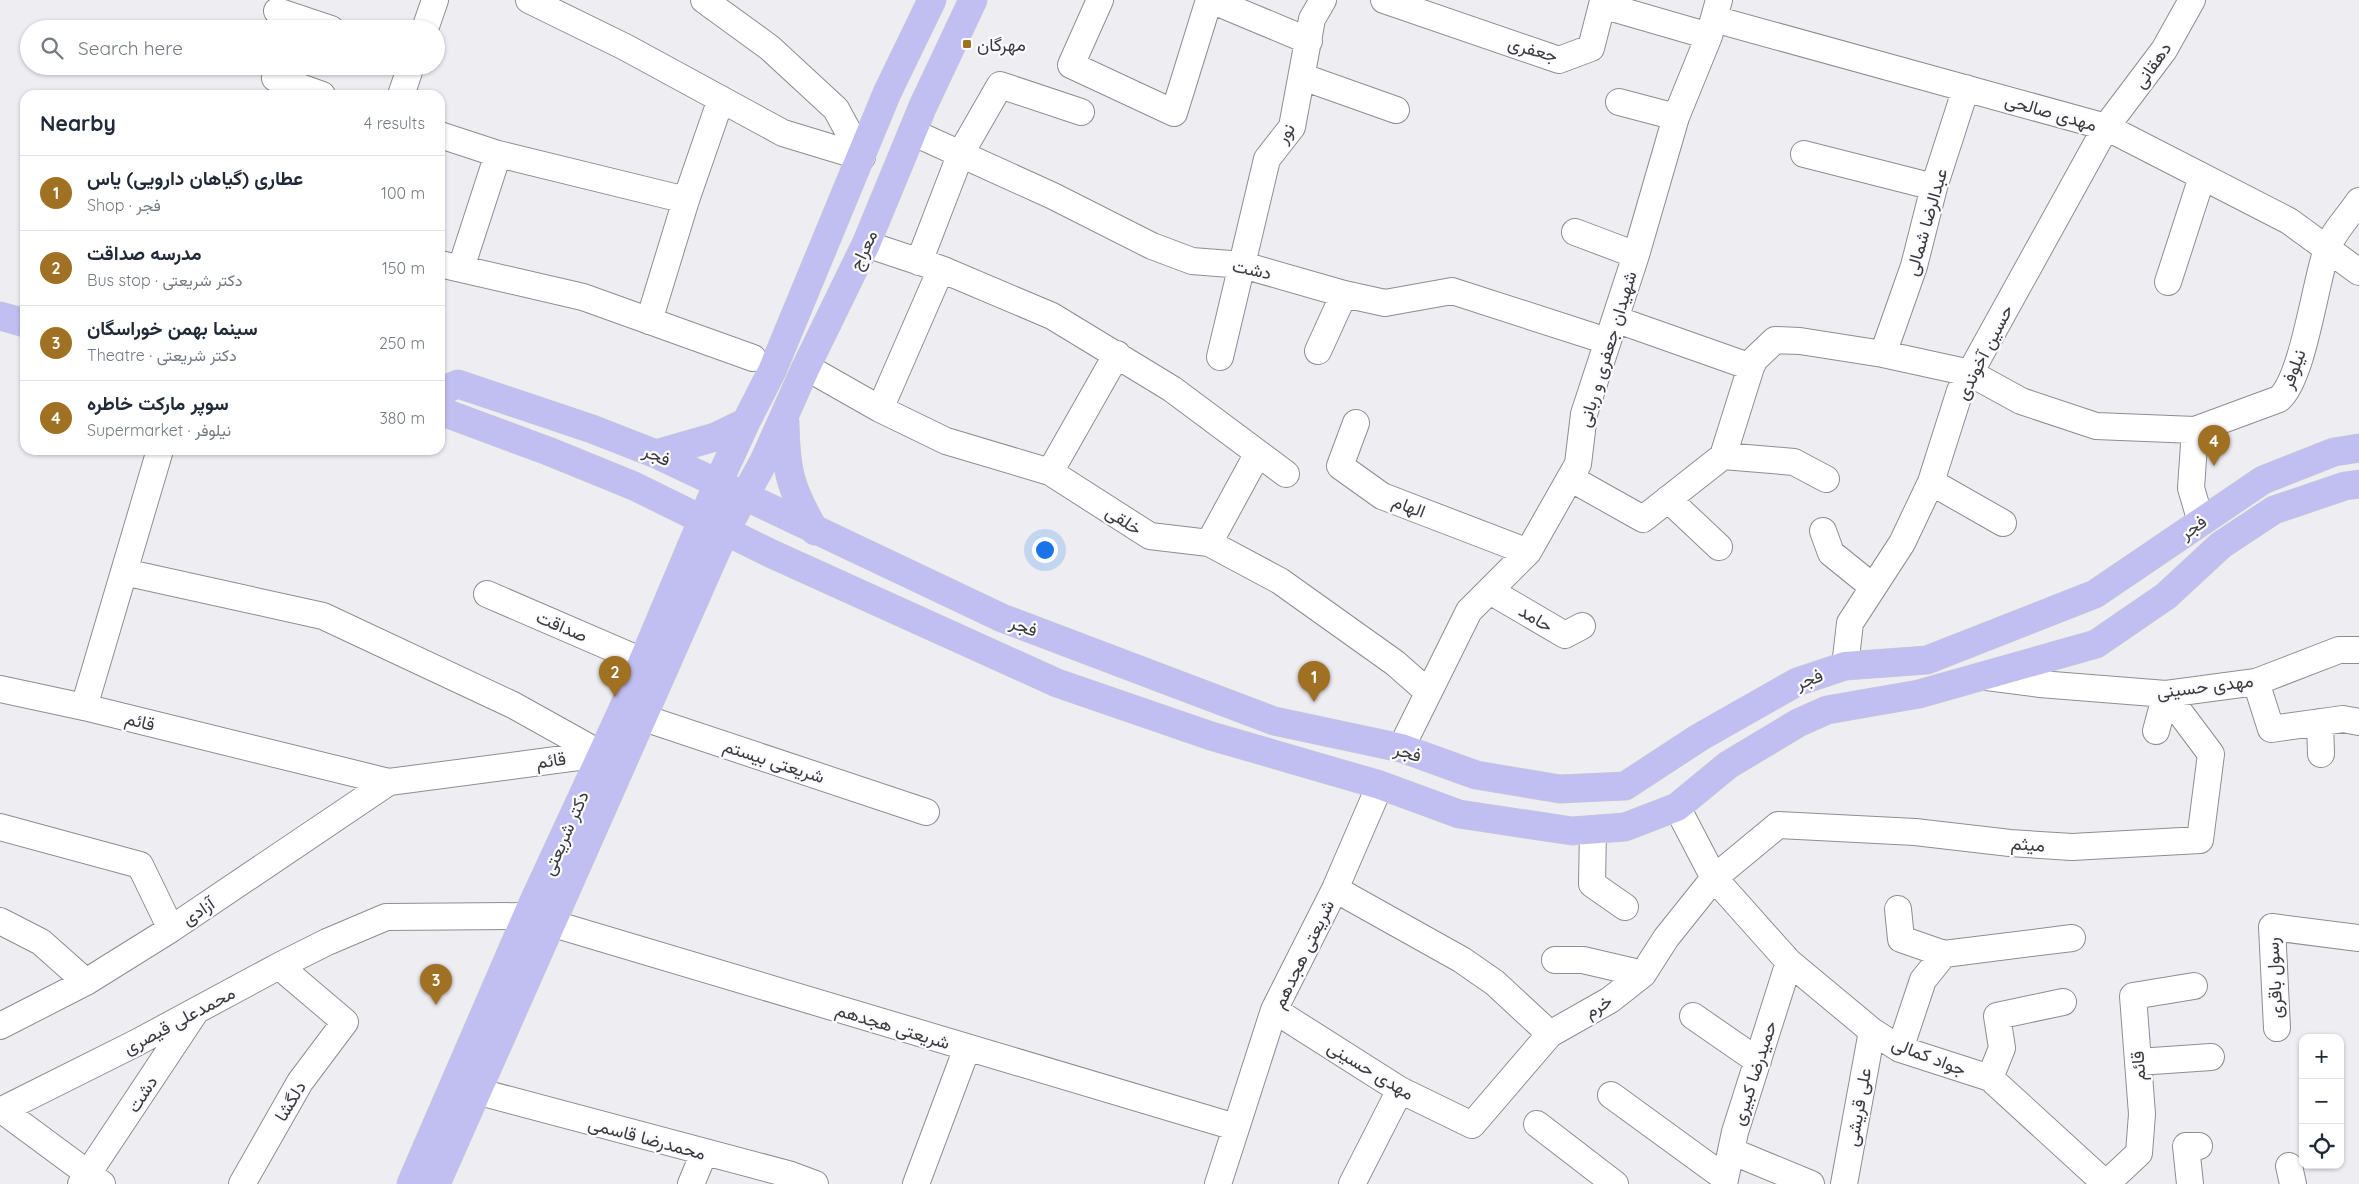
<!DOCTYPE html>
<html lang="en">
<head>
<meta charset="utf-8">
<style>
	body { margin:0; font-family:Quicksand,Vazirmatn,sans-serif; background:#f2f2f3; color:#1f2937 }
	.controls { position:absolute; right:15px; bottom:15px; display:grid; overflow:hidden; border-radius:10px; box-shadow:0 1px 4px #0004 }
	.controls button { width:45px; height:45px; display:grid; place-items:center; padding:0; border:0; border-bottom:1px solid #e0e1e3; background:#fff; color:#1f2937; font:25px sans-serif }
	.you { position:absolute; left:1044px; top:549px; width:18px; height:18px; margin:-12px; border:4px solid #fff; border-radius:50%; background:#1a73e8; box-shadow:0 0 0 8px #1a73e833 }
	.badge { display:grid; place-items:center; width:32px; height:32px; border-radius:50%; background:#a07023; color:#fff; font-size:16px; font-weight:700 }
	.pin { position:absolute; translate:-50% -41px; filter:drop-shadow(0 1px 2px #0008) }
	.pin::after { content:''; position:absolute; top:26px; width:18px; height:15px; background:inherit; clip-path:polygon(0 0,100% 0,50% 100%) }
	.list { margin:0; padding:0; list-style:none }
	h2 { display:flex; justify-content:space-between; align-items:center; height:65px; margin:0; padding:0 20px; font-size:21px }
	h2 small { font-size:16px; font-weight:400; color:#747a83 }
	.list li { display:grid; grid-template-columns:32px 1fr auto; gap:15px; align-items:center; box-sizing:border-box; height:75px; padding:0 20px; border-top:1px solid #e0e1e3 }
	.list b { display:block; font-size:19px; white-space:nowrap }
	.list p { margin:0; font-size:16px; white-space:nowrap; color:#747a83 }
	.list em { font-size:16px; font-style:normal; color:#747a83 }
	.icon { flex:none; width:28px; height:28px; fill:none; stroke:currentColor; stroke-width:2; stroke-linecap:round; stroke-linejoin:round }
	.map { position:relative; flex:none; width:2359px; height:1184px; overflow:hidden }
	.search { position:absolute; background:#fff; box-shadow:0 1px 4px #0004; left:20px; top:20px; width:425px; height:55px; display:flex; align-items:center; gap:12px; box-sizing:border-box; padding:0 18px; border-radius:28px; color:#747a83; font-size:19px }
	.panel { position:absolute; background:#fff; box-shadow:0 1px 4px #0004; left:20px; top:90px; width:425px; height:365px; border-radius:15px }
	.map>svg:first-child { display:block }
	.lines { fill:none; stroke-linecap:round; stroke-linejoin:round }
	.minor-casing { stroke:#8e8e91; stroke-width:28 }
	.major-casing { stroke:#ccc; stroke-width:29 }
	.minor { stroke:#fff; stroke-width:26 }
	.major { stroke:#c1bff1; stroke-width:28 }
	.poi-dot { fill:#a07023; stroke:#fbfbff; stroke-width:2 }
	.labels { text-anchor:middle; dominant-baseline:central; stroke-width:4.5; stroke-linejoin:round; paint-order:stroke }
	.poi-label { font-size:18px; fill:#3a3a3c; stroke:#fbfbff; text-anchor:start }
	.street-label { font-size:18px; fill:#3a3a3c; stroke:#fbfbff }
</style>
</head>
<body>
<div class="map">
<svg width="2359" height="1184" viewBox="0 0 2359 1184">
	<rect width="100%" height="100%" fill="#eeeef2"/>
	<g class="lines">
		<defs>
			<path id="minor" d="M529,0L625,47L783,133L862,157
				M704,0L770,48L836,109L862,157
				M1100,0L1071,65L1174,113L1209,0
				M1211,0L1309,41
				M1384,0L1559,60L1591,48L1602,5L1709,36
				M277,11L331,29
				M1714,19L2106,127L2289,221L2359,272
				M425,29L435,0
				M1303,77L1396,110
				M275,78L322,95
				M401,95L411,66
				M1619,102L1676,117
				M912,132L1053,196L1152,246L1192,261L1243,265L1344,294L1385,303L1452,291L1607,341
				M440,135L498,154L686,200L721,99
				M1804,154L1934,187
				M1575,232L1636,255
				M866,244L941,269L1052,316L1172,389L1286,474
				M919,262L961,153L1000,85L1081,112
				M440,264L583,297L753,358
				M461,268L498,154
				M2168,282L2202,177
				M1615,319L1751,367
				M649,321L686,200
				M1318,351L1344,294
				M1883,354L1914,266L1934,187L1966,88
				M1220,357L1267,159L1292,127L1312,19L1323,0
				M806,367L880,409L946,441L1050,472L1150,536L1209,543L1280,581L1395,663L1428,692
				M880,409L941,269
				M1356,423L1340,466L1382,496L1528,552
				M1723,456L1794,462L1826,479
				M1050,472L1117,354
				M1570,478L1643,519L1723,456L1751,367L1755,359L1775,340L1800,341L1883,354L1970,373L2021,401L2096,426L2195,430
				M1931,482L2003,523
				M1668,499L1719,547
				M2201,522L2191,488L2195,430L2279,399C2303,379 2315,283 2327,249C2333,232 2349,216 2359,201
				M1823,531L1831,553L1873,587
				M1209,543L1258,453
				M1490,591L1565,635L1582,626
				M487,594L663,670
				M1845,666L1850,623L1902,543L1931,482L1960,391L2106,127L2164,50L2192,0
				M1987,677L2040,684L2166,694L2256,682L2339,650H2359
				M2256,682L2271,729L2343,719L2359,722
				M0,689L84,707L389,782L601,754L513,705L323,616L124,572
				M84,707L160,450
				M623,711L926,812
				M2320,722L2321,754
				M2156,731L2166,694
				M1401,748L1469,611L1528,552L1578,464L1584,414L1636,255L1676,117L1709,36L1719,0
				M1677,807L1714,878L1789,962L1872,1031L1900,1049L1990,1078L2106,1184
				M0,827L140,865L171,929
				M1593,829L1592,884L1625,907
				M1335,889L1462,960L1495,983L1550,1034
				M1898,909L1901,939L1944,954
				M0,921L41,942L86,982
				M1555,960H1583L1643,974
				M279,966L327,942L386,917L527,916L1235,1127
				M1274,1010L1400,1090L1472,1125L1550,1034L1610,1000L1643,974L1666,938L1714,878L1778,825L1915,832L2010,843L2072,847L2200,840L2211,754L2166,694
				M1693,1016L1758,1061
				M0,1026L86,982L171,929L389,782
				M2277,1028L2272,927L2359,938
				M1900,1049L1923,980L1944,954L2072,938
				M2138,1062L2211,1057
				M1990,1078L2002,1048L1997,1016L2063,1002
				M457,1086L788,1174L815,1184
				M1611,1095L1725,1178
				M2,1110L102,1184
				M0,1111L136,1043L279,966L345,1022L300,1082L242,1184
				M1537,1124L1615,1184
				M1731,1151L1811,1184
				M2289,1166L2293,1184
				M81,1184L194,1014
				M691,1184L704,1153
				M916,1184L967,1048
				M1218,1184L1274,1010L1335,889L1380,785
				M1352,1184L1400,1090
				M1724,1184L1735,1132L1789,962
				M1844,1184L1872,1031
				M2106,1184L2139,1153L2142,1114L2133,996L2194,986
				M2190,1184L2186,1146H2199"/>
			<path id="major" d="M0,316L25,323
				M440,391L458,384L592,429L656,454L1002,618L1274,721L1401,748L1476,775L1560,789L1625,786L1700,737L1797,682L1845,666L1927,660L2095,594L2263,480L2334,452L2359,448
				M440,406L448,414L548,451L634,486L772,554L1057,683L1211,736L1380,785L1459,814L1572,831L1625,827L1677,807L1728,765L1798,723L1827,710L1919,694L2096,644L2166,596L2221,545L2274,510L2345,486L2359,484
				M785,422C786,472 790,488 815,531
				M656,454L715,437L746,422
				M411,1184L527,916L622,711L718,483L746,422L772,371L887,93L932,0
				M436,1184L725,531L764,461L806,367L866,244L923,106L973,0"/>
		</defs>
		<use href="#minor" class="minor-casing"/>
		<use href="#major" class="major-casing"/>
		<use href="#minor" class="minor"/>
		<use href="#major" class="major"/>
	</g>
	<rect class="poi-dot" x="962" y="39" width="10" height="10" rx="2.5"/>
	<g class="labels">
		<g class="poi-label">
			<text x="977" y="44">مهرگان</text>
		</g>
		<g class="street-label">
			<text transform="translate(1533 49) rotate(16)">جعفری</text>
			<text transform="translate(2152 65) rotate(-55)">دهقانی</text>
			<text transform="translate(2051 112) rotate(16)">مهدی صالحی</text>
			<text transform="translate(1285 133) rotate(-58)">نور</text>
			<text transform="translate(1926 222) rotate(-74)">عبدالرضا شمالی</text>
			<text transform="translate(863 250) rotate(-65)">معراج</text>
			<text transform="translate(1252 269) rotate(12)">دشت</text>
			<text transform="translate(1607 349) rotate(-73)">شهیدان جعفری و ربانی</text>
			<text transform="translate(1984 352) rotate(-63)">حسین آخوندی</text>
			<text transform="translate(2293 369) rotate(-70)">نیلوفر</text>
			<text transform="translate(657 455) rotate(23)">فجر</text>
			<text transform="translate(1409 506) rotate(21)">الهام</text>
			<text transform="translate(1124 520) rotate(33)">خلقی</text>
			<text transform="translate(2193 527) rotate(-34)">فجر</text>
			<text transform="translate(1536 618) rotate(31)">حامد</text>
			<text transform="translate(562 626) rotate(23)">صداقت</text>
			<text transform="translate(1024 626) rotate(21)">فجر</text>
			<text transform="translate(1809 679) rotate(-21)">فجر</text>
			<text transform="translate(2205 686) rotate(-7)">مهدی حسینی</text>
			<text transform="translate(140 721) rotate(14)">قائم</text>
			<text transform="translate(1408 752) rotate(17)">فجر</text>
			<text transform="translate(551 760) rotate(-8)">قائم</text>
			<text transform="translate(774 761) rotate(18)">شریعتی بیستم</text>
			<text transform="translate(565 833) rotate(-66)">دکتر شریعتی</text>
			<text transform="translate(2028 844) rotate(4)">میثم</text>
			<text transform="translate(198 911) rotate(-34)">آزادی</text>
			<text transform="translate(1303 954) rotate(-64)">شریعتی هجدهم</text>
			<text transform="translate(2274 978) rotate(-93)">رسول باقری</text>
			<text transform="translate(1598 1006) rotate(-31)">خرم</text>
			<text transform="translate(179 1020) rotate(-28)">محمدعلی قیصری</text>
			<text transform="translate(893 1026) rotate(17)">شریعتی هجدهم</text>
			<text transform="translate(1929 1056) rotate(21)">جواد کمالی</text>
			<text transform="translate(2138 1066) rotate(-94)">قائم</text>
			<text transform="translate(1371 1070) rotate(31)">مهدی حسینی</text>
			<text transform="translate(1754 1073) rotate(-72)">حمیدرضا کبیری</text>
			<text transform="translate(142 1094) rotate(-57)">دشت</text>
			<text transform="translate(290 1101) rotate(-59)">دلگشا</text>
			<text transform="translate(1858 1107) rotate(-80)">علی قریشی</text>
			<text transform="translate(647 1138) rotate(15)">محمدرضا قاسمی</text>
		</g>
	</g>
</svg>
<div class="controls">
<button>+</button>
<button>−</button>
<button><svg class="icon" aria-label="locate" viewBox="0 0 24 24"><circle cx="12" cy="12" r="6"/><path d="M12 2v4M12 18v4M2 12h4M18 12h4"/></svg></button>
</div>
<div class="you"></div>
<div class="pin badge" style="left:1314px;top:702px">1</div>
<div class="pin badge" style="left:615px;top:697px">2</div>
<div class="pin badge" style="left:436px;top:1005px">3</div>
<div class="pin badge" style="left:2214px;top:466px">4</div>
<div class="search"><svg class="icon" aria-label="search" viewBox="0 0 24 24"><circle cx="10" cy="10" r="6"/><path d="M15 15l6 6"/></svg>Search here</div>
<section class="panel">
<h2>Nearby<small>4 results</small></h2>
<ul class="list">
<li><span class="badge">1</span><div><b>عطاری (گیاهان دارویی) یاس</b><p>Shop · فجر</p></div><em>100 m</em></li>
<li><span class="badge">2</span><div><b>مدرسه صداقت</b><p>Bus stop · دکتر شریعتی</p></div><em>150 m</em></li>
<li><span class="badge">3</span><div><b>سینما بهمن خوراسگان</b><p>Theatre · دکتر شریعتی</p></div><em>250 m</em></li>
<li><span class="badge">4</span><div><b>سوپر مارکت خاطره</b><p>Supermarket · نیلوفر</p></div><em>380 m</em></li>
</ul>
</section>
</div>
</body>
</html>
